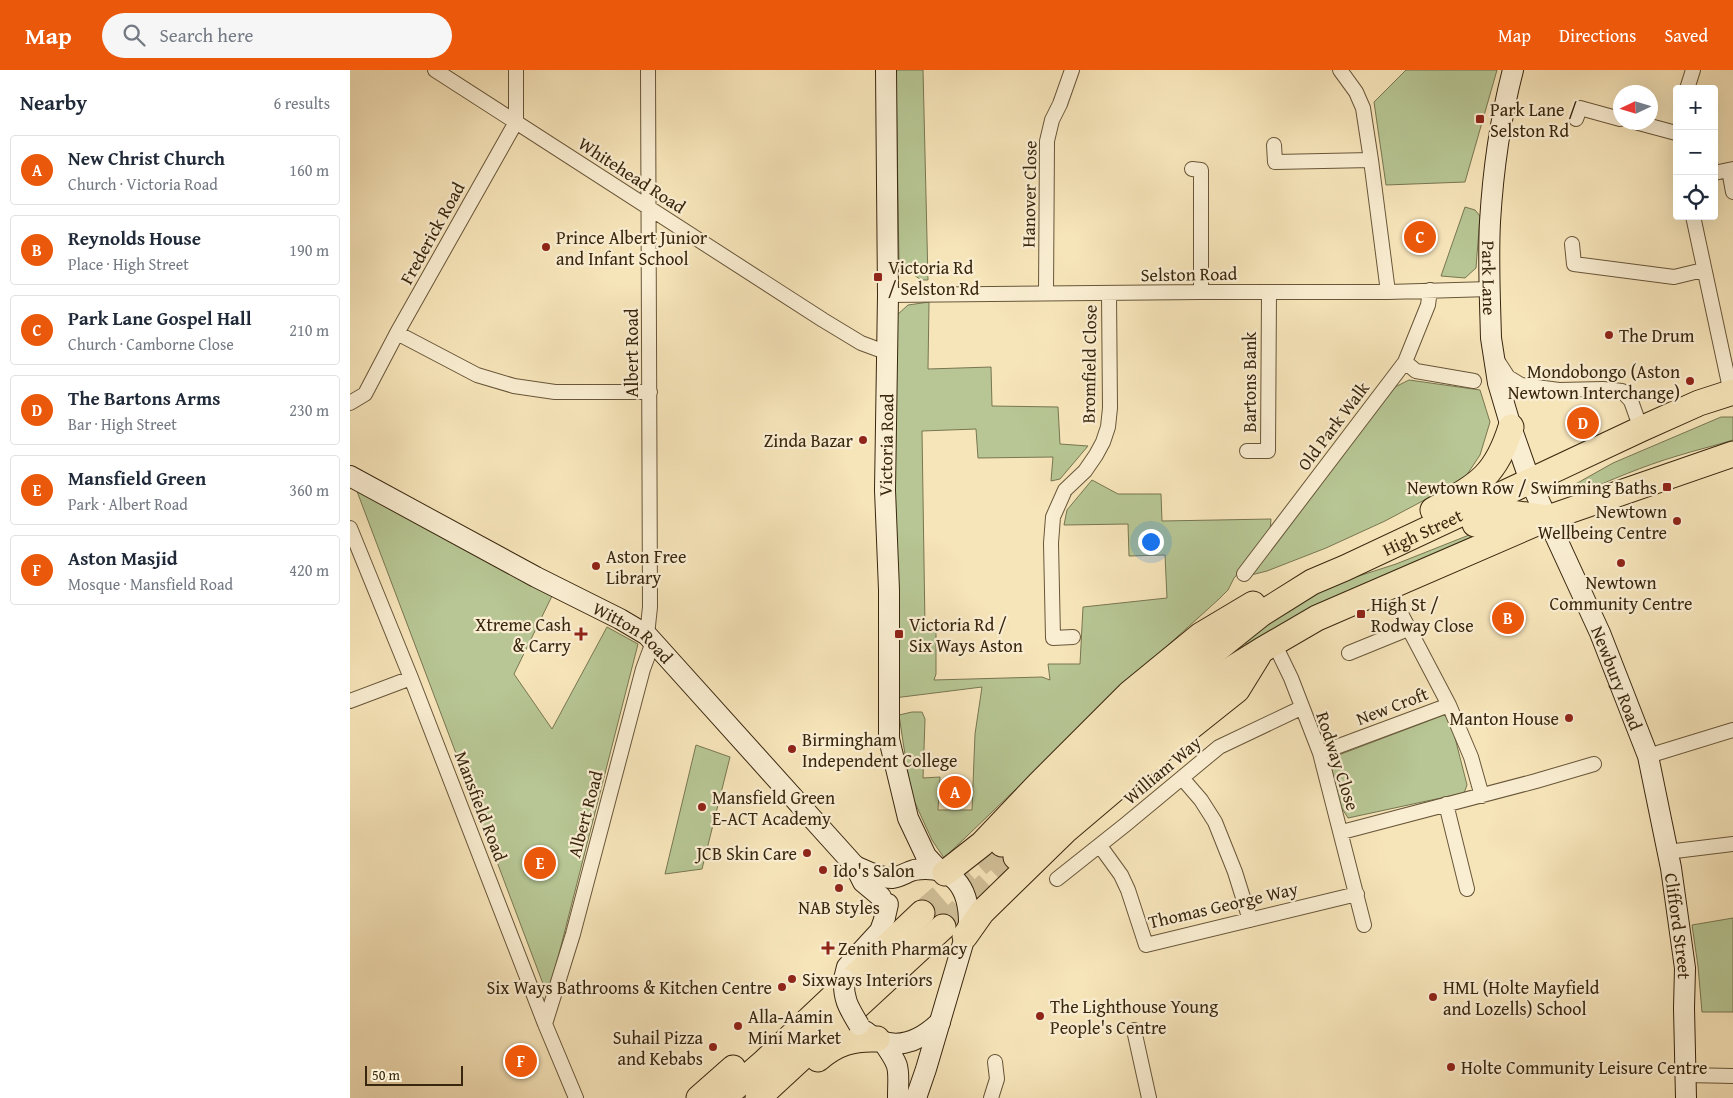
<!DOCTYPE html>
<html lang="en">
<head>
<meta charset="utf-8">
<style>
	body { margin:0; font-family:"Gentium Book Plus",serif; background:#f6f6f7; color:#1f2937 }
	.controls { position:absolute; right:15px; top:15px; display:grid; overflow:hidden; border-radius:5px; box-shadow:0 5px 20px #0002 }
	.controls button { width:45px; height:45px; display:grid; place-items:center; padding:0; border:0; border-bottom:1px solid #e0e1e3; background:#fff; color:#1f2937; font:25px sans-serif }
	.compass { position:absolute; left:1263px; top:15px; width:45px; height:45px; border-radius:50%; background:#fff; box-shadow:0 5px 20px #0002; rotate:266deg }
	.scale { position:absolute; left:15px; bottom:12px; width:98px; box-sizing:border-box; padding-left:5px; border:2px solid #39260e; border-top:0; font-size:14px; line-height:18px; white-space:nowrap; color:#39260e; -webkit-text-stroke:4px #faeed2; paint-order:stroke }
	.you { position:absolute; left:800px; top:471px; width:18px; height:18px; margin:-12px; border:4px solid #fff; border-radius:50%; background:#1a73e8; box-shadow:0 0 0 8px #1a73e833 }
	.badge { display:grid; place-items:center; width:32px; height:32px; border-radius:50%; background:#ea580c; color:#fff; font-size:16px; font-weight:700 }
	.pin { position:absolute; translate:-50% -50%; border:2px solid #fff; box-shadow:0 1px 5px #0006 }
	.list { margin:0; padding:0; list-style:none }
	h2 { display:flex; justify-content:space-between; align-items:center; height:65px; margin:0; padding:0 20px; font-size:21px }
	h2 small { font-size:16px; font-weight:400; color:#747a83 }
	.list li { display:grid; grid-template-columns:32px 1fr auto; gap:15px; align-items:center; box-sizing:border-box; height:70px; margin:0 10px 10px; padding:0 10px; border:1px solid #e0e1e3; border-radius:5px }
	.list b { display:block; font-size:19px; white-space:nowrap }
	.list p { margin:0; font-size:16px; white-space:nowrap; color:#747a83 }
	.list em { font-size:16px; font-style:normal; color:#747a83 }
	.icon { flex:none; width:28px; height:28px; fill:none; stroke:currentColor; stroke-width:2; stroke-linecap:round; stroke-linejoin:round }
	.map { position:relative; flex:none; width:1383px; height:1028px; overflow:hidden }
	header { display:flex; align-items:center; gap:30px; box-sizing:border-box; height:70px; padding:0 25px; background:#ea580c; color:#fff }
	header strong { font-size:24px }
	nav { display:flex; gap:28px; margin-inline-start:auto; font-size:18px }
	.search { width:350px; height:45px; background:#f6f6f7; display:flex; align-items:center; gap:12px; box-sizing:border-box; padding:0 18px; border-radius:28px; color:#747a83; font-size:19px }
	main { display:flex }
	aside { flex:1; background:#fff }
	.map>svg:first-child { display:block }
	.green { fill:#b7c694; stroke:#787651 }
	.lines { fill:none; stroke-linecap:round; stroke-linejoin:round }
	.highway-tunnel { stroke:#d1bf98; stroke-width:25; stroke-dasharray:25 12; stroke-linecap:butt }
	.street-casing { stroke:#685639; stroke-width:16 }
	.secondary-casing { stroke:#39260e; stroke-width:22 }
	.highway-casing { stroke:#39260e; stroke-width:27 }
	.street { stroke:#faeed2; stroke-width:14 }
	.secondary { stroke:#faeed2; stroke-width:20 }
	.highway { stroke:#f7e5ba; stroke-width:25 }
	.secondary-bridge-casing { stroke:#39260e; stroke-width:22; stroke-linecap:butt }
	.secondary-bridge { stroke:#faeed2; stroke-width:20 }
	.poi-dot { fill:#8f2418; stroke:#faeed2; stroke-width:2 }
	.labels { text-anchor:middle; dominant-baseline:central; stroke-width:4.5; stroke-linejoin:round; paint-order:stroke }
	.poi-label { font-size:18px; fill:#39260e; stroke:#faeed2; text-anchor:start }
	.street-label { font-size:18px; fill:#39260e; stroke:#faeed2 }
</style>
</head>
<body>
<header>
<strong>Map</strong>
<div class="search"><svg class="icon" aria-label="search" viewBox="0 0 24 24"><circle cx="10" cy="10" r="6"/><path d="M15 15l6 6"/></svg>Search here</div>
<nav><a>Map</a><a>Directions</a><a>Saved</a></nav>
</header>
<main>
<aside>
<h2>Nearby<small>6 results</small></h2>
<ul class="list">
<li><span class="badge">A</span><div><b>New Christ Church</b><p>Church · Victoria Road</p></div><em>160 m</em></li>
<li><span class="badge">B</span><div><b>Reynolds House</b><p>Place · High Street</p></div><em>190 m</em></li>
<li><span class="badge">C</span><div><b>Park Lane Gospel Hall</b><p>Church · Camborne Close</p></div><em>210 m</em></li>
<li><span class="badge">D</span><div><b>The Bartons Arms</b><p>Bar · High Street</p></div><em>230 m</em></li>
<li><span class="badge">E</span><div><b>Mansfield Green</b><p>Park · Albert Road</p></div><em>360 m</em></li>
<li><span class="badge">F</span><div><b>Aston Masjid</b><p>Mosque · Mansfield Road</p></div><em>420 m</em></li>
</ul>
</aside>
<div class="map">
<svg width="1383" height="1028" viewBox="0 0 1383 1028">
	<rect width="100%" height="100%" fill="#f7e5ba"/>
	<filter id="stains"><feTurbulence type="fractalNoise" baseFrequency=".004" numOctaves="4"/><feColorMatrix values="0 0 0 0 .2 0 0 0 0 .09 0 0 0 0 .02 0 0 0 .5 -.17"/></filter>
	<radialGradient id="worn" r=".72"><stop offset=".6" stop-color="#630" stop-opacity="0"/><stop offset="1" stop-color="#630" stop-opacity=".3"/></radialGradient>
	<path class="green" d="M546,0H573L578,210H571L549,194Z
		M1056,0H1147L1115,112L1036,115L1024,32Z
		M1115,137L1125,140L1130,146L1126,198L1115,208L1091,206Z
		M579,232L578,299L641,297L642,336L708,337L710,374L738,376L710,409L701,411L703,387L628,388L626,359L572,361L575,557H586V604L584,610L692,607L700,610L698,594H730L733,537L817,528L815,485L779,486L778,454L714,455L717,440L742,410L768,424H811L812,451L921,449L920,461L895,496L884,508L878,520L869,529L785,605L594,788L582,770L561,724L549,645L562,642H572L575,649L573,708L590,707L588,740H622L625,664L632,617L544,628L546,246L558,235Z
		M1059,310L1130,320L1140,352L1130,385L1114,409L1035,451L976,478L917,501L901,505L1045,317Z
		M1371,347H1383V370C1364,376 1346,380 1327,386C1293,396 1261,410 1228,424L1224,422L1222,416L1263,393Z
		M5,416L202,526L164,604L202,659L257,557L288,574L198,927Z
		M1162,448L899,578L892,567L935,539L984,514L1046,494Z
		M1094,645L1101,652L1117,715L1114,723L998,748L990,735L978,693L986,686Z
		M346,675L380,687L352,799L315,804Z
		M1383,848V942H1352L1348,896L1342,855Z"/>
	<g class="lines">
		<path class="highway-tunnel" d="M572,843L652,774
			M593,857L666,787"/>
		<defs>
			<path id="street" d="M85,0L473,250L511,273L538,283
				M990,0L1006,22L1013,38L1021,90L1038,222
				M1337,19L1343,0
				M1226,49L1230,38L1270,49
				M1285,52L1326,63
				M924,75L925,92L1021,90
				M842,99L851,100V222
				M1379,100L1383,122
				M1364,103L1383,99
				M1343,146L1381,323
				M1222,174L1224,194L1324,207L1353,200
				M696,223L697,71L702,50L710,34L722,0
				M538,225L851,222H1038L1140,219
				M47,263L127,305L164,316L205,322H300
				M1147,290L1158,307L1171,315L1209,320L1253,319L1272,321L1281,331L1291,359
				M1055,292L1066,301L1124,311
				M0,333L15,324L47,263L166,52V0
				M897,381H918L919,222
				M0,458L61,608L195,954L226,1028
				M894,504L1055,292L1078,235L1080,220
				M1048,538L1099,635L1121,687L1132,726
				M297,565L300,537L298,0
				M723,567L703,568L701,473L703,447L715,420L735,401L746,385L753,372L758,357L760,338L759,224
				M924,573L941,608L970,683L1014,855
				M999,583L1058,559
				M0,631L61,608
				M970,683L1099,635
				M1298,686L1383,660
				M832,708L851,730L865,752L885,802L900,850
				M1096,734L1117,819
				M992,762L1186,711L1244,694
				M750,776L771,805L778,820L796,875L1007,824
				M1317,782L1383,774
				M707,809L775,755L869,677L951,638
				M195,954L223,864L293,599L303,572
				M784,960L799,1028
				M1336,1005L1383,1006
				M641,1028L647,1009L645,992"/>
			<g id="secondary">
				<path d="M536,0L538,225L535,420L539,520V669L558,748L576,786L590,801"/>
				<path id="s1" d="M1163,0C1150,50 1143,101 1140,152C1138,190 1140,229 1141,268L1148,313L1161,357L1180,411L1250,563L1298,686L1321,798L1335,898L1334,938L1336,1028"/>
				<path id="s2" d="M0,406L186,507L270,549L297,565L505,796L513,812L531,827L535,847"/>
				<path d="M505,796C516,801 529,808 542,808C550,807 557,802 564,800C603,794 619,817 619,853L576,999L566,1028"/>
				<path d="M494,909L497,897L530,861L535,847L538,834"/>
				<path d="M515,961C541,984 568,973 590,952"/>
				<path d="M533,972C552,999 548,997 548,1028"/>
			</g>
			<g id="highway">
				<path d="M1083,440C1127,415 1145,408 1161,357"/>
				<path d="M1125,454L1154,442L1198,448"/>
				<path id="s3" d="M652,774L787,647L851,592L911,544L962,512L995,498L1291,359L1349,333L1383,322"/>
				<path d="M666,787L746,709L862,611L912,580L967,548L1198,448L1383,384"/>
				<path d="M595,803L632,774L689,714L779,624L851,565L903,534"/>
				<path d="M615,866L632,842L715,761L794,694L887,620L908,586"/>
				<path d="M468,989C486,973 503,968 527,969"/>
				<path d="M349,1028L383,998"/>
				<path d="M373,1028L412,994L572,843"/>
				<path d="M408,1028L593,857"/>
			</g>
		</defs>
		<use href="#street" class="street-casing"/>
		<use href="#secondary" class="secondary-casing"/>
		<use href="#highway" class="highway-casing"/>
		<use href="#street" class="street"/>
		<use href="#secondary" class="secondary"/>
		<use href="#highway" class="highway"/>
		<defs>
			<path id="secondary-bridge" d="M494,909C493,930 499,938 509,955"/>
		</defs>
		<use href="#secondary-bridge" class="secondary-bridge-casing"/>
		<use href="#secondary-bridge" class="secondary-bridge"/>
	</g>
	<g class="poi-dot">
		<rect x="1125" y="44" width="10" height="10" rx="2.5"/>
		<circle cx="196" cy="177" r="5"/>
		<rect x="523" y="202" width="10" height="10" rx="2.5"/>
		<circle cx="1259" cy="265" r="5"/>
		<circle cx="1340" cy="311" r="5"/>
		<circle cx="513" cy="370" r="5"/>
		<rect x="1312" y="412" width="10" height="10" rx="2.5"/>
		<circle cx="1327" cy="451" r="5"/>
		<circle cx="1271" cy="493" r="5"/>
		<circle cx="246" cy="496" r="5"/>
		<rect x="1006" y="539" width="10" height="10" rx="2.5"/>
		<path d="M228.5 556.5h5v5h5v5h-5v5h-5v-5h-5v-5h5z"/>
		<rect x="544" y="559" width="10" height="10" rx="2.5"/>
		<circle cx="1219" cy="648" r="5"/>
		<circle cx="442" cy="679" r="5"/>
		<circle cx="352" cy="737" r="5"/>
		<circle cx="457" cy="783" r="5"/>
		<circle cx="473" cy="800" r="5"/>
		<circle cx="489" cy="818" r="5"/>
		<path d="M475.5 870.5h5v5h5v5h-5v5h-5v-5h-5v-5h5z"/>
		<circle cx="442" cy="909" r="5"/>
		<circle cx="432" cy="917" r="5"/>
		<circle cx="1083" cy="927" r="5"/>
		<circle cx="690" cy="946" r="5"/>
		<circle cx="388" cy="956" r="5"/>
		<circle cx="363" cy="977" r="5"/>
		<circle cx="1101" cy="997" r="5"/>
	</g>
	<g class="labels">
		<g class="poi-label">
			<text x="1140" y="39">Park Lane /<tspan x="1140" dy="21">Selston Rd</tspan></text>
			<text x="206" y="167">Prince Albert Junior<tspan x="206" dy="21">and Infant School</tspan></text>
			<text x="538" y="197">Victoria Rd<tspan x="538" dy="21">/ Selston Rd</tspan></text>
			<text x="1269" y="265">The Drum</text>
			<text x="1330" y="301" text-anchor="end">Mondobongo (Aston<tspan x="1330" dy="21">Newtown Interchange)</tspan></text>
			<text x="503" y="370" text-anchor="end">Zinda Bazar</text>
			<text x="1307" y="417" text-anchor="end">Newtown Row / Swimming Baths</text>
			<text x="1317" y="441" text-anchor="end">Newtown<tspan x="1317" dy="21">Wellbeing Centre</tspan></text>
			<text x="256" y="486">Aston Free<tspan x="256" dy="21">Library</tspan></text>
			<text x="1271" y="512" text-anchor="middle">Newtown<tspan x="1271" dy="21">Community Centre</tspan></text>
			<text x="1021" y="534">High St /<tspan x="1021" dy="21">Rodway Close</tspan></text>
			<text x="221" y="554" text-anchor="end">Xtreme Cash<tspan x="221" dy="21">&amp; Carry</tspan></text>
			<text x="559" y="554">Victoria Rd /<tspan x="559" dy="21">Six Ways Aston</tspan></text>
			<text x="1209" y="648" text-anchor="end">Manton House</text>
			<text x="452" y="669">Birmingham<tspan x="452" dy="21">Independent College</tspan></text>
			<text x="362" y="727">Mansfield Green<tspan x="362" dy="21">E-ACT Academy</tspan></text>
			<text x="447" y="783" text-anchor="end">JCB Skin Care</text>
			<text x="483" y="800">Ido's Salon</text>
			<text x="489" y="837" text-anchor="middle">NAB Styles</text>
			<text x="488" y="878">Zenith Pharmacy</text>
			<text x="452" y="909">Sixways Interiors</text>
			<text x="422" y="917" text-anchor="end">Six Ways Bathrooms &amp; Kitchen Centre</text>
			<text x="1093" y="917">HML (Holte Mayfield<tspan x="1093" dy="21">and Lozells) School</tspan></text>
			<text x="700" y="936">The Lighthouse Young<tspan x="700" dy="21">People's Centre</tspan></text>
			<text x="398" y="946">Alla-Aamin<tspan x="398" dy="21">Mini Market</tspan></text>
			<text x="353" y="967" text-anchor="end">Suhail Pizza<tspan x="353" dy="21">and Kebabs</tspan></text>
			<text x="1111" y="997">Holte Community Leisure Centre</text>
		</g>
		<g class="street-label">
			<text transform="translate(282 105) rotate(33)">Whitehead Road</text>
			<text transform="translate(679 124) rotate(-89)">Hanover Close</text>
			<text transform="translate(82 163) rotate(-61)">Frederick Road</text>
			<text transform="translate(839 204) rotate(-1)">Selston Road</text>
			<text stroke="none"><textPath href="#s1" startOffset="210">Park Lane</textPath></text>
			<text transform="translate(281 283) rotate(-90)">Albert Road</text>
			<text transform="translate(739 294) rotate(-89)">Bromfield Close</text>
			<text transform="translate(899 312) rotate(-90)">Bartons Bank</text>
			<text transform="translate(983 356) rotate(-53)">Old Park Walk</text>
			<text transform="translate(536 375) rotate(-89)">Victoria Road</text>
			<text stroke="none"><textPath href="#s3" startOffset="528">High Street</textPath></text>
			<text stroke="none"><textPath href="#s2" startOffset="324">Witton Road</textPath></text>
			<text stroke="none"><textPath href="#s1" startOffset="634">Newbury Road</textPath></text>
			<text transform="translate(1042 636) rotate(-21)">New Croft</text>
			<text transform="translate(988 691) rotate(72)">Rodway Close</text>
			<text transform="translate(812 700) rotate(-40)">William Way</text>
			<text transform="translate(131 736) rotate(69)">Mansfield Road</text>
			<text transform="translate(235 744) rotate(-75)">Albert Road</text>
			<text transform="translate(873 835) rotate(-13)">Thomas George Way</text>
			<text stroke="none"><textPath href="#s1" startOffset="891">Clifford Street</textPath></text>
		</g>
	</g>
	<rect width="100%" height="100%" filter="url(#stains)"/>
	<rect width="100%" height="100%" fill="url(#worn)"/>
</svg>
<div class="controls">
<button>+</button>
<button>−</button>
<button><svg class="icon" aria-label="locate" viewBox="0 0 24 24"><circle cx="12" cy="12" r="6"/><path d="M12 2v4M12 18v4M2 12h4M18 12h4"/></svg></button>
</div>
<svg class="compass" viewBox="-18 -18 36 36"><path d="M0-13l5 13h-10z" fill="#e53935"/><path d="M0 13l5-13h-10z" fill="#747a83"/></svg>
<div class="scale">50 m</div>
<div class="you"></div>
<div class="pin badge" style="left:605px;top:722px">A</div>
<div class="pin badge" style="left:1158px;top:548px">B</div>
<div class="pin badge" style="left:1070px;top:167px">C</div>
<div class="pin badge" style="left:1233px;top:353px">D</div>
<div class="pin badge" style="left:190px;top:793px">E</div>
<div class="pin badge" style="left:171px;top:991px">F</div>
</div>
</main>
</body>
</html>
